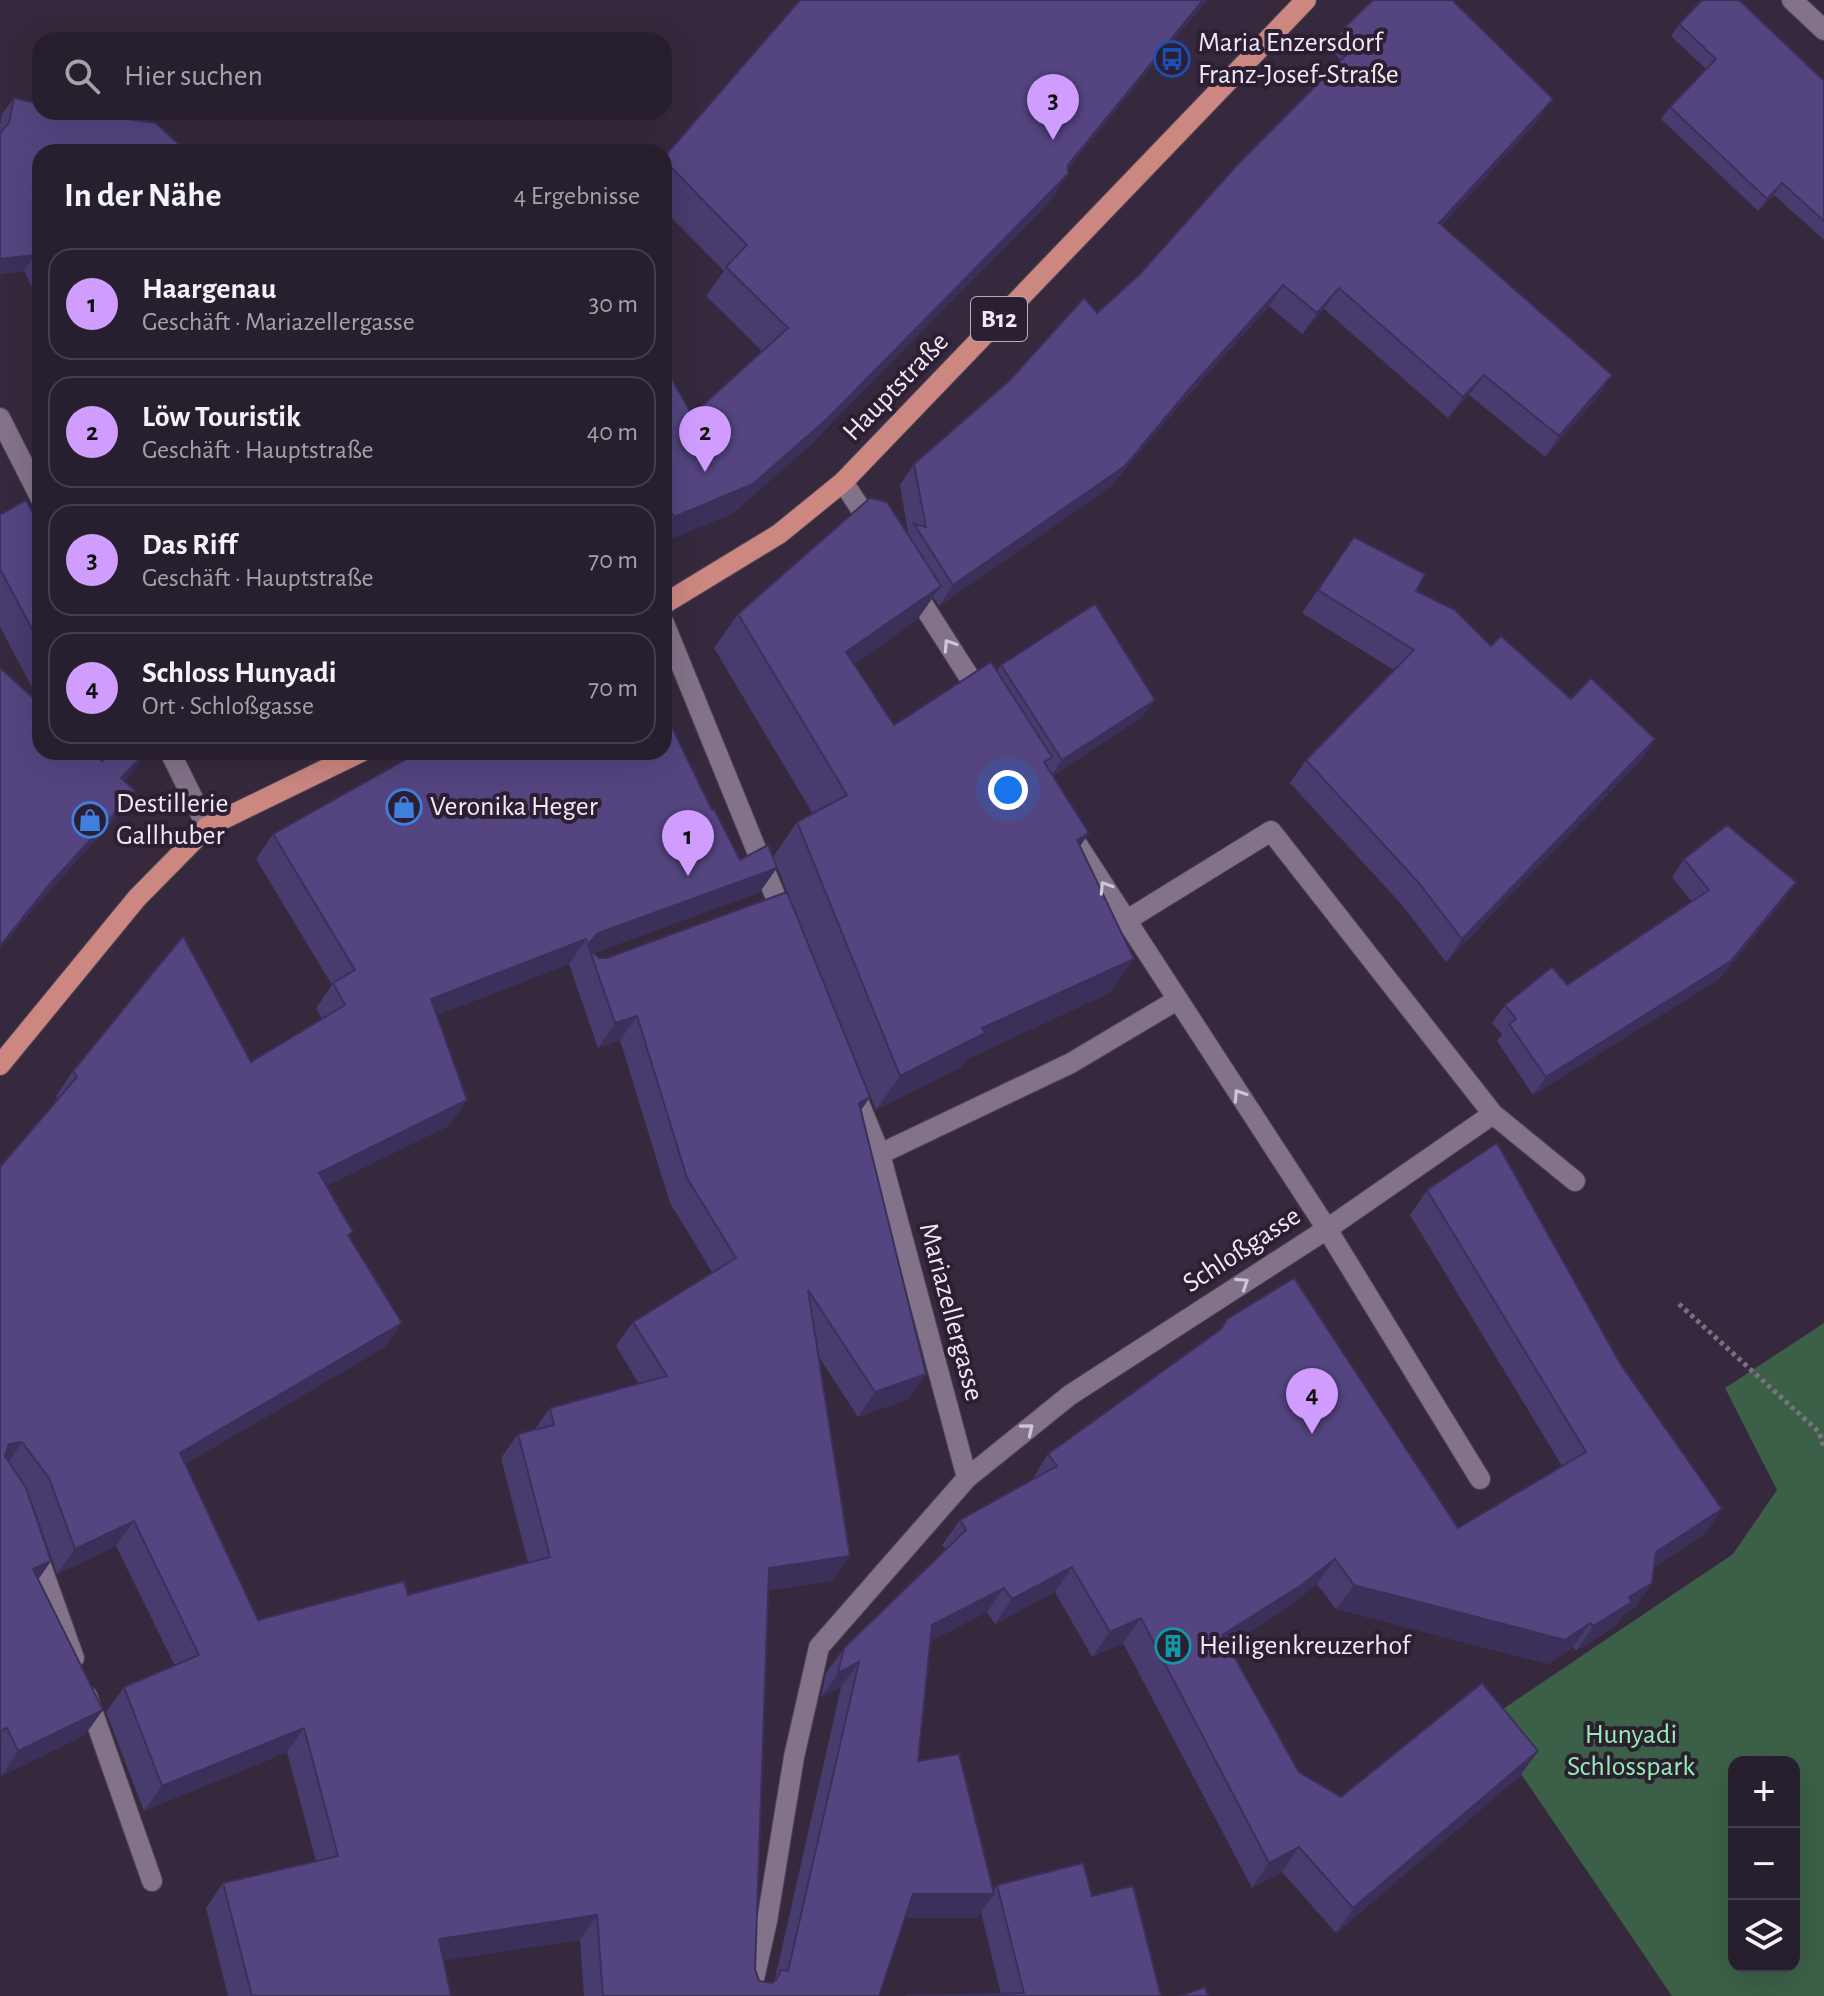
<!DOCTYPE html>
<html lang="de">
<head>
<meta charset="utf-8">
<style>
	body { margin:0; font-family:"Alegreya Sans",sans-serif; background:#302736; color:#f1f3f6 }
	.controls { position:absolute; right:24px; bottom:24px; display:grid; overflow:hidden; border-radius:16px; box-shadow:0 8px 32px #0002 }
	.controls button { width:72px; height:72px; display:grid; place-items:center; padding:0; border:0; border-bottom:2px solid #443d4a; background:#281f2e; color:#f1f3f6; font:40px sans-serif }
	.you { position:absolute; left:1008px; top:790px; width:28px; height:28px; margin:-20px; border:6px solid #fff; border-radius:50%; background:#1a73e8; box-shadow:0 0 0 12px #1a73e833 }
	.badge { display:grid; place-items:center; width:52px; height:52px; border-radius:50%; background:#d09dff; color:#111; font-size:26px; font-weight:700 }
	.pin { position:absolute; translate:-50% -66px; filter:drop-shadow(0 2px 4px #0008) }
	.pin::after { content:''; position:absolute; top:42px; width:28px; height:24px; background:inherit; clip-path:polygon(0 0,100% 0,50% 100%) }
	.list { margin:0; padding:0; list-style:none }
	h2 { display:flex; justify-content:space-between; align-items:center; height:104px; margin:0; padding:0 32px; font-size:34px }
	h2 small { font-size:26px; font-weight:400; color:#a5a2aa }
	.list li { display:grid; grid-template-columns:52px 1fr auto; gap:24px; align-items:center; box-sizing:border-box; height:112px; margin:0 16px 16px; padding:0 16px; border:2px solid #443d4a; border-radius:24px }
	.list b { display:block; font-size:30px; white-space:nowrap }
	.list p { margin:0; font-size:26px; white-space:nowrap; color:#a5a2aa }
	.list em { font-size:26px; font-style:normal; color:#a5a2aa }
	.icon { flex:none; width:44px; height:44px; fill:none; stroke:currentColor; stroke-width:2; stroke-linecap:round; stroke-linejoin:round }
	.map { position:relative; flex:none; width:1824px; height:1996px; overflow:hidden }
	.search { position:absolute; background:#281f2e; box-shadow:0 8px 32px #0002; left:32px; top:32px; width:640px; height:88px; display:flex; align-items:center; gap:20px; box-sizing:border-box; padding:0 28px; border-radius:24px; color:#a5a2aa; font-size:30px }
	.panel { position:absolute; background:#281f2e; box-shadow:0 8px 32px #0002; left:32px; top:144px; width:640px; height:616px; border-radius:24px }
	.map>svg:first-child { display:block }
	.green { fill:#3c6047; fill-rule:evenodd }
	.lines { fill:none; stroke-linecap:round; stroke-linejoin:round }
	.service-casing { stroke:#514556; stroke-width:22 }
	.pedestrian-casing { stroke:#514556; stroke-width:22 }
	.minor-casing { stroke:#514556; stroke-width:22 }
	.primary-casing { stroke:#514556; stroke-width:22 }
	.path { stroke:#7c7182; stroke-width:5; stroke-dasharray:4 4; stroke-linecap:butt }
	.service { stroke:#83738a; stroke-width:20 }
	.pedestrian { stroke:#83738a; stroke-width:20 }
	.minor { stroke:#83738a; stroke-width:20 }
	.primary { stroke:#cc8780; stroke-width:20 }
	.wall { fill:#483b6e; fill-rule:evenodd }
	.shaded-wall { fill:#3b305a }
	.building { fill:#544580; stroke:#3b305a; stroke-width:2; fill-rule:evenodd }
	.oneway { stroke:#d0c6d6 }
	.labels { text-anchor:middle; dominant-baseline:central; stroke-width:8; stroke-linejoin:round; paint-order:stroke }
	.shield { fill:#2c1f32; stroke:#b6acbb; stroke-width:2 }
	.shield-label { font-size:26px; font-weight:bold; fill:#f1e9f6 }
	.poi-label { font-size:28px; fill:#f1e9f6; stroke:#2c1f32; text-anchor:start }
	.street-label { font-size:28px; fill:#f1e9f6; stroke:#2c1f32 }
	.park-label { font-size:28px; fill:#92efaf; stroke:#2c1f32 }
</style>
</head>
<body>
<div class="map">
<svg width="1824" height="1996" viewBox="0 0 1824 1996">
	<rect width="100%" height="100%" fill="#36293d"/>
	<path class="green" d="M1824,1323V1996H1672L1485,1721L1733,1554L1777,1490L1725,1388ZM1734,1762H1794V1966H1734Z"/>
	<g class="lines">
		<defs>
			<path id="service" d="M1127,920L1271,831L1493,1114L1327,1229
				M1493,1114L1575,1181
				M35,1549L74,1658
				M87,1696L152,1881"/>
			<path id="pedestrian" d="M1327,1229L1480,1479"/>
			<path id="minor" d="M1792,0L1824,30
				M0,418L40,497
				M843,482L874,529
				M911,586L982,697
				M664,623L785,920
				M170,752L207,827
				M880,1154L1071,1063L1177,1000
				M967,1478L1070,1395L1327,1229L1071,835
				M750,1996L767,1921L794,1757L819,1647L967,1478L880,1154L852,1086"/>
			<path id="primary" d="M664,604L779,534L843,482L1306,0
				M0,1065L137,898L207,827L361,752"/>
		</defs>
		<use href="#service" class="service-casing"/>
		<use href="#pedestrian" class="pedestrian-casing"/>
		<use href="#minor" class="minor-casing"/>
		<use href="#primary" class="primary-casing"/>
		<path class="path" d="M1679,1304L1819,1432L1824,1447"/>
		<use href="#service" class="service"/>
		<use href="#pedestrian" class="pedestrian"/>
		<use href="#minor" class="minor"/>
		<use href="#primary" class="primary"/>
	</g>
	<path class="wall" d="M1679,24L1824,81V240L1774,195L1758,211L1661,119L1670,107L1706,69L1671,36Z
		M1344,28L1538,120L1442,225L1612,375L1598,396L1545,457L1469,395L1448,418L1324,309L1302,334L1269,306L1177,408L1110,487L939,606L933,597L917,620L854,664L894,725L997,671L1001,665L1142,717L1052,776L1089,833L1080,846L1134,959L1109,993L967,1059L961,1067L876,1110L773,857L797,822L813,814L714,648L738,614L907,533L908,532L900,485L914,464L1097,313L1140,274L1341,60L1330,49Z
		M1164,51L1068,169V174L1048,203L808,447L733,513L664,542V365L692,415L762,351L706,296L724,271L664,210V157Z
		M14,98L40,152V304L24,271L0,274V125L2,114Z
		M0,515L40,527V702L0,627Z
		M1354,537L1416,591L1491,646L1571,699L1655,739L1639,762L1446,962L1402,905L1290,783L1306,760L1394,670L1302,613Z
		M712,810L740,860L760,892L594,953L599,958L870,1097L861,1110L909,1399L858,1417L819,1357L833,1581L768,1590L755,1969L759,1981L772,1983L775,1979L841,1687L821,1697L826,1673L844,1648L946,1550L942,1545L960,1520L1032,1480L1048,1454L1219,1331L1227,1319L1458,1528L1562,1466L1410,1215L1427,1190L1621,1365L1722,1509L1705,1534L1654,1567L1652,1583L1635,1607L1623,1615L1614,1627L1576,1651L1573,1647L1548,1664L1336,1609L1317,1584L1282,1611L1227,1646L1299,1772L1341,1797L1538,1751L1520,1776L1336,1933L1282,1872L1252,1888L1123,1643L1092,1657L1055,1592L995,1624L987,1612L930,1641L918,1761L993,1890L997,1885L1092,1896L1161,1996L1001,1994L981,1912L977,1918H905L879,1996H584L580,1940L443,1960L451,1996H228L206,1908L223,1883L316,1861L287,1752L144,1811L106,1712L124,1687L175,1666L116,1546L57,1574L32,1502L29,1499L51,1561L38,1580L85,1735L1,1776L0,1167L58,1099L56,1096L73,1071L251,1062L322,1019L316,1008L332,985L256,859L273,834ZM569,964L598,1048L620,1040L670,1203L712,1272L633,1322L616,1346L639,1384L550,1408L535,1429L518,1434L501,1458L528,1563L408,1595L258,1620L185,1464L385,1347L350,1237L326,1186L450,1125L437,1015Z
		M1684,859L1784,900L1719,979L1533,1095L1497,1041L1502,1034L1492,1023L1505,1005L1567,985L1692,902L1672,877Z"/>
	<path class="shaded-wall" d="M1203,0H1208L1164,51L1048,194L1068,165Z
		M1553,99L1538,120L1425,244L1439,223Z
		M1068,174L1048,203L808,447L733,513L664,542V531L674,517Z
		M1782,183L1774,195L1758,211L1767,199Z
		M35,255L24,271L0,274V259Z
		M1283,285L1269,306L1177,408L1110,487L939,606L953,585L1191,387Z
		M1339,288L1324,309L1302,334L1317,313Z
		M1484,375L1469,395L1448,418L1463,397Z
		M1612,375L1598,396L1545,457L1559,436Z
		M941,586L917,620L822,686L846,652Z
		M1155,700L1142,717L1050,777L1062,760Z
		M1655,739L1639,762L1446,962L1462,939Z
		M146,752H147L133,772L103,803L121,778Z
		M135,791L117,816L32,911L0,949V946L49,885Z
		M1089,833L1065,868L1077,840Z
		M777,868L760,892L591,954L588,944L598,933Z
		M1796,882L1784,900L1719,979L1533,1095L1546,1077Z
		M586,939L569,964L414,1024L431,999Z
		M1134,959L1109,993L967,1059L961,1067L876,1110L900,1076L982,1028Z
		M637,1016L620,1040L598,1048L615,1023Z
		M870,1097L853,1122L859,1103Z
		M467,1100L450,1125L302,1198L319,1173Z
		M402,1323L385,1347L163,1477L180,1453Z
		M926,1374L909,1399L858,1417L875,1392Z
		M22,1442L5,1467L0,1468L9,1444Z
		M1722,1509L1705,1534L1639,1577L1656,1552Z
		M134,1521L116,1546L57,1574L75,1549Z
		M850,1556L833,1581L752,1593L769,1568Z
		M1335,1559L1317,1584L1282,1611L1204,1660L1222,1635Z
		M51,1561L34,1585L33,1569Z
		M1072,1567L1055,1592L995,1624L1012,1599Z
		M1652,1583L1635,1607L1623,1615L1614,1627L1576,1651L1593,1626L1629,1597Z
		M1354,1585L1590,1623L1573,1647L1548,1664L1336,1609Z
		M1004,1588L987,1612L914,1650L932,1625Z
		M1141,1618L1123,1643L1092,1657L1110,1632Z
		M859,1662L841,1687L821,1697L838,1673Z
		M103,1710L85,1735L1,1776L18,1751Z
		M304,1728L287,1752L144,1811L162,1786Z
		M1538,1751L1520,1776L1336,1933L1353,1908Z
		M1299,1847L1282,1872L1252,1888L1269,1863Z
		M913,1894H994L977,1918H896Z
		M597,1915L580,1940L421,1964L439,1939Z"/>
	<path class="building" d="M800,0H1203L1068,165V174L828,418L753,484L674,517L664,501V365L692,415L788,328L726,267L747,245L664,160V157Z
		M1373,0H1452L1553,99L1439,223L1612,375L1559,436L1484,375L1463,397L1339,288L1317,313L1283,285L1191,387L1125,466L953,585L914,524L926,527L914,464L1009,381L1084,298L1097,313L1140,274L1237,165L1359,42L1344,28Z
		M1702,0H1739L1824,81V221L1782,183L1767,199L1670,107L1716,59L1679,24Z
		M14,98L40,104V112H76L156,123L187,152H40V264L35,255L0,259V133L9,123Z
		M870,498L887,502L941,586L846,652L894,725L991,662L1052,757L1044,762L1089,833L1077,840L1134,959L982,1028L985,1033L900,1076L797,822L847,795L738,614Z
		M26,500L40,527V644L0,569V515Z
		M1354,537L1425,574L1416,591L1455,610L1491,646L1501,636L1571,699L1591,678L1655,739L1462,939L1418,882L1306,760L1414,650L1318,590Z
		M1095,604L1155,700L1062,760L1001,665Z
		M0,668L40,704V752H92L103,762L98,752H146L121,778L135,791L49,885L0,946Z
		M664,711L712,810L714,809L740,860L768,845L777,868L598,933L590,942V950L599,958H607L787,892L870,1097L859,1103L926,1374L875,1392L808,1290L850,1556L769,1568L755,1969L759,1981L772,1983L777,1979L781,1970L788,1971L859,1662L838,1673L844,1648L966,1530L960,1520L1057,1466L1048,1454L1221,1329L1227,1319L1294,1278L1458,1528L1586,1452L1427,1190L1497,1143L1621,1365L1722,1509L1656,1552L1652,1583L1629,1597L1632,1602L1593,1626L1590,1623L1565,1640L1354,1585L1335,1559L1300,1586L1222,1635L1299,1772L1341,1797L1482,1683L1538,1751L1353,1908L1299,1847L1269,1863L1141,1618L1110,1632L1072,1567L1012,1599L1004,1588L932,1625L918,1761L959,1754L994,1894H913L879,1996H603L597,1915L439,1939L451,1996H252L223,1883L338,1856L304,1728L162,1786L124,1687L199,1655L134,1521L75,1549L49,1478L22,1442L9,1444L5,1456L26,1488L51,1561L33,1569L103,1710L18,1751L7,1728L0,1731V1167L77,1077L73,1071L183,936L251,1062L345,1005L333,983L355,970L273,834L419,752H664ZM586,939L615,1023L637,1016L687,1178L736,1258L633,1322L667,1376L550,1408L554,1425L518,1434L550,1557L408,1595L404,1581L258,1620L180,1453L402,1323L348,1235L353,1232L319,1173L467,1100L431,999Z
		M1727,825L1796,882L1731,961L1546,1077L1509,1024L1516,1019L1505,1005L1552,967L1567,985L1709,890L1684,859Z
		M1083,1863L1092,1896L1133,1886L1161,1996H905L1024,1993L997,1885Z
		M1205,1987L1208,1996H1180Z"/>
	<defs><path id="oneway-chevron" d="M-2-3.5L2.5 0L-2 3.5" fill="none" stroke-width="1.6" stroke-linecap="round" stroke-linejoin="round" transform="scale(2)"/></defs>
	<g class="oneway">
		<use href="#oneway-chevron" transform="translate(949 645) rotate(-123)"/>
		<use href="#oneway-chevron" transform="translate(1105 887) rotate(-123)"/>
		<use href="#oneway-chevron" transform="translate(1239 1095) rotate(-123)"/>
		<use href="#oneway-chevron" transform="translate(1243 1283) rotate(-33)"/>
		<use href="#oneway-chevron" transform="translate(1028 1429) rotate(-39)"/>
	</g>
	<defs>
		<symbol id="bus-ring" viewBox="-11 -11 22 22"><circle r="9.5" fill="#2c1f32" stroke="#1a4fb4" stroke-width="1.5"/><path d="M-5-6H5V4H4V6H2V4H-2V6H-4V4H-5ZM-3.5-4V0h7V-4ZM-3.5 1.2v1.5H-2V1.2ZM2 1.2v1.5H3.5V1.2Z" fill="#1a4fb4"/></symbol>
		<symbol id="shop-ring" viewBox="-11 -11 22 22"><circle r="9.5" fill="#2c1f32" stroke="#3f7fe0" stroke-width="1.5"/><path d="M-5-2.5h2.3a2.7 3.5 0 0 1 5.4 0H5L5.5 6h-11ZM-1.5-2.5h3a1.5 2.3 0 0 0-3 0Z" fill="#3f7fe0"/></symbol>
		<symbol id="building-ring" viewBox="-11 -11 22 22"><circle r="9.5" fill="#2c1f32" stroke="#0f9aa8" stroke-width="1.5"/><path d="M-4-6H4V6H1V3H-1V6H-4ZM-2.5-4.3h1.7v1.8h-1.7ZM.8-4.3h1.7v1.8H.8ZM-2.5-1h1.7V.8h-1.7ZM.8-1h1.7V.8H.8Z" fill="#0f9aa8"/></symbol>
	</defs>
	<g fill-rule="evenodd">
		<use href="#bus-ring" x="1152" y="39" width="40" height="40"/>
		<use href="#shop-ring" x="384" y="787" width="40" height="40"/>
		<use href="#shop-ring" x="70" y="800" width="40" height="40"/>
		<use href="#building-ring" x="1153" y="1626" width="40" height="40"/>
	</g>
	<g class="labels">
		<rect class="shield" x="971" y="297" width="56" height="44" rx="6"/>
		<g class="shield-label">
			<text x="999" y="319">B12</text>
		</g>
		<g class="poi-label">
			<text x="1198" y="43">Maria Enzersdorf<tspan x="1198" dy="32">Franz-Josef-Straße</tspan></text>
			<text x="116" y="804">Destillerie<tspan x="116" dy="32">Gallhuber</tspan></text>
			<text x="430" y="807">Veronika Heger</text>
			<text x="1199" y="1646">Heiligenkreuzerhof</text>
		</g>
		<g class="street-label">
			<text transform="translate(896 387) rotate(-46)">Hauptstraße</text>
			<text transform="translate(1242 1250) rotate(-33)">Schloßgasse</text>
			<text transform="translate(951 1312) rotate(75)">Mariazellergasse</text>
		</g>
		<g class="park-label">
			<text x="1631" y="1735">Hunyadi<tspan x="1631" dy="32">Schlosspark</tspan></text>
		</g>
	</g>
</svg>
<div class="controls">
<button>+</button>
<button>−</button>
<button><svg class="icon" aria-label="layers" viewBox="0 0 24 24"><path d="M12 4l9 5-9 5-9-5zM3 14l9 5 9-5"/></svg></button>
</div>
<div class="you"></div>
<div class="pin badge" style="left:688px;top:876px">1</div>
<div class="pin badge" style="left:705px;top:472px">2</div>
<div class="pin badge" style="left:1053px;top:140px">3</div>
<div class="pin badge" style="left:1312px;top:1434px">4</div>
<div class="search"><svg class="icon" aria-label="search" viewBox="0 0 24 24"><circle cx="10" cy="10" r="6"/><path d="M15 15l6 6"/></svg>Hier suchen</div>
<section class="panel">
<h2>In der Nähe<small>4 Ergebnisse</small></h2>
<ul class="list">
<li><span class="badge">1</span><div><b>Haargenau</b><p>Geschäft · Mariazellergasse</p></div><em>30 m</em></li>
<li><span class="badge">2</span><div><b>Löw Touristik</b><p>Geschäft · Hauptstraße</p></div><em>40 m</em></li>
<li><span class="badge">3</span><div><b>Das Riff</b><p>Geschäft · Hauptstraße</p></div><em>70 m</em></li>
<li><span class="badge">4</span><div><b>Schloss Hunyadi</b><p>Ort · Schloßgasse</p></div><em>70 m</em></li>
</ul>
</section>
</div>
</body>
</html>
